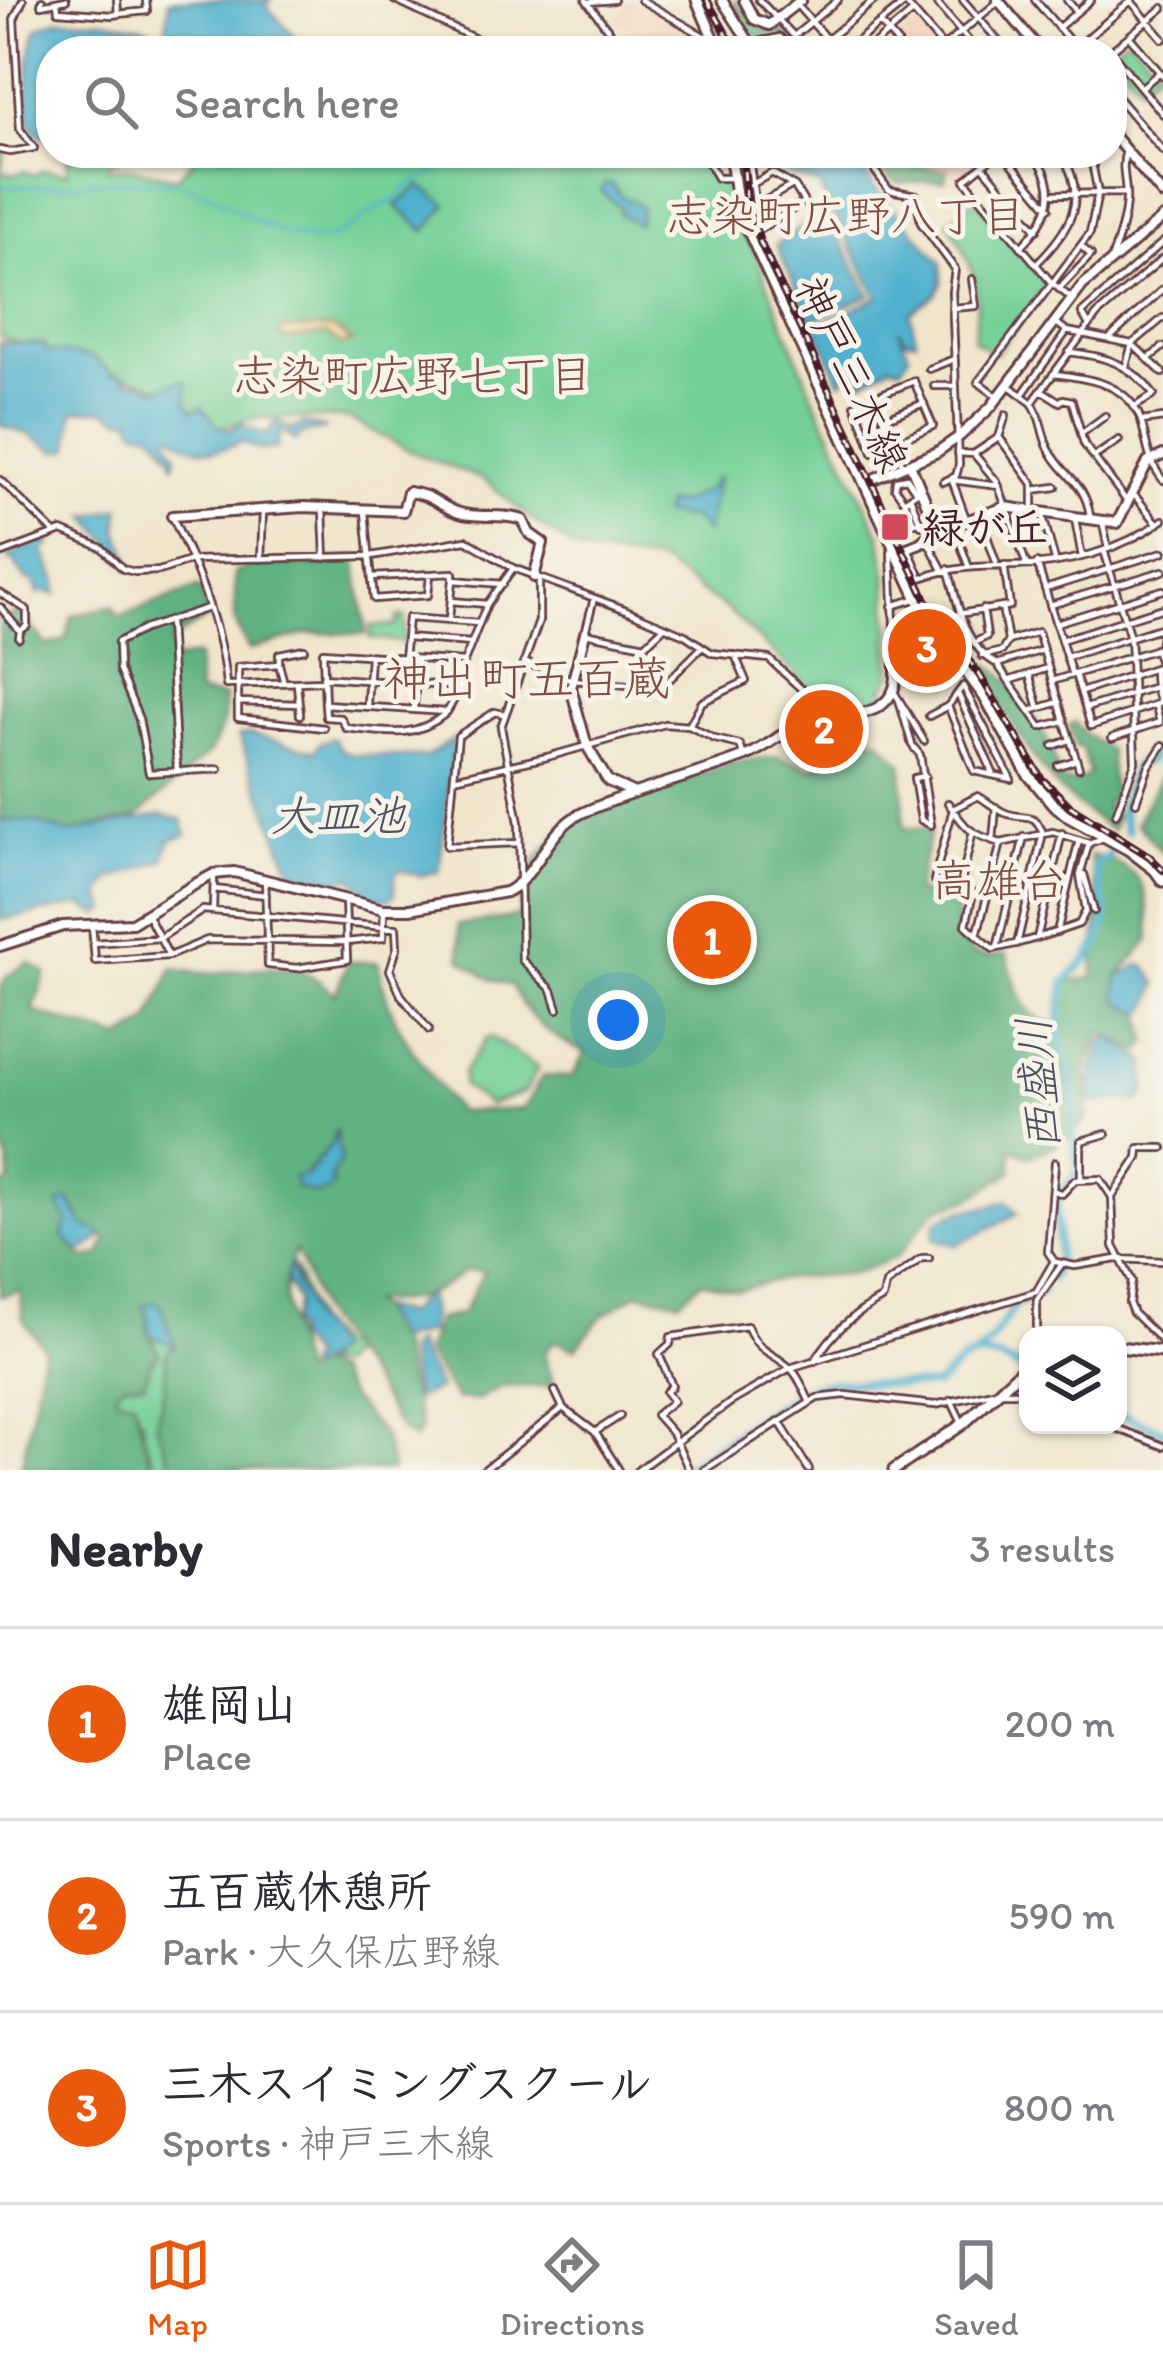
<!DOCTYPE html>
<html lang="en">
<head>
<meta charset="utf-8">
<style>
	body { margin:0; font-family:Itim,"Klee One",sans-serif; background:#f7f7f7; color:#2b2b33 }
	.controls { position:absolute; right:36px; bottom:36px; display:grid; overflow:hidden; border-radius:24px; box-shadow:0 3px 9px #0004 }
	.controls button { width:108px; height:108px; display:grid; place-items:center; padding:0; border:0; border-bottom:3px solid #e1e1e2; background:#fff; color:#2b2b33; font:60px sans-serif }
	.you { position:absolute; left:618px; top:1020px; width:42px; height:42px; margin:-30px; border:9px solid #fff; border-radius:50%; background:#1a73e8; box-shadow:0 0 0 18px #1a73e833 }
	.badge { display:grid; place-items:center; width:78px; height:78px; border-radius:50%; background:#ea580c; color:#fff; font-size:39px; font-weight:700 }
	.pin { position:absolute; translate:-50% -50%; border:6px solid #fff; box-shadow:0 3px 12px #0006 }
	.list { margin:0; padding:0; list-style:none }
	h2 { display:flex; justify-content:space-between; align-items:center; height:156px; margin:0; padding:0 48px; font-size:51px }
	h2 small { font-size:39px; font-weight:400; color:#7c7c81 }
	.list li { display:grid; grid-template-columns:78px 1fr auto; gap:36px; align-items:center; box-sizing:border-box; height:192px; padding:0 48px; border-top:3px solid #e1e1e2 }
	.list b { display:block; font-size:45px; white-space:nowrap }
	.list p { margin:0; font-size:39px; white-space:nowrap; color:#7c7c81 }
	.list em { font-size:39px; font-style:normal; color:#7c7c81 }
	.icon { flex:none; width:66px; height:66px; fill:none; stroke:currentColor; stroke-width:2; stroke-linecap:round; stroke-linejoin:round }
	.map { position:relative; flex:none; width:1163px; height:1470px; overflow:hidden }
	.search { position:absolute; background:#fff; box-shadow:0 3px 9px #0004; left:36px; right:36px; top:36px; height:132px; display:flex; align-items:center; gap:30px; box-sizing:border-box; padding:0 42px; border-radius:48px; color:#7c7c81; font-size:45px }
	.sheet { height:732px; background:#fff }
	nav { display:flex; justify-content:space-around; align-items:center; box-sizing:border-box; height:168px; border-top:3px solid #e1e1e2; background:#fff; font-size:33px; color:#7c7c81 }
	nav a { display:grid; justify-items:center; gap:6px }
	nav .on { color:#ea580c }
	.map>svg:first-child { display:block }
	.built { fill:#f3d4be }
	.green { fill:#75d097; stroke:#607861; stroke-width:3 }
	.forest { fill:#60b280; stroke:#556856; stroke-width:3; fill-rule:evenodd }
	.sand { fill:#eeda9e; stroke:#9c7c64; stroke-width:3 }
	.water { fill:#4fb1ce; stroke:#4c687c; stroke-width:3 }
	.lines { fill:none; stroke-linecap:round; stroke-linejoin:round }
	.stream { stroke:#4fb1ce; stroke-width:3 }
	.river { stroke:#4fb1ce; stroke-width:8 }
	.street-casing { stroke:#633d43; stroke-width:10 }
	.secondary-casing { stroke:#633d43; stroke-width:14 }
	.primary-casing { stroke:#633d43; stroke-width:15 }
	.street { stroke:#fff; stroke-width:4.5 }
	.secondary { stroke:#fff; stroke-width:8 }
	.primary { stroke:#fff; stroke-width:9 }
	.rail-casing { stroke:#4a1f2b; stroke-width:8 }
	.rail { stroke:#f7f3e8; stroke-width:3; stroke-dasharray:9; stroke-linecap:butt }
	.poi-dot { fill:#d1495b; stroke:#f7f3e8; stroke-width:4.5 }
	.labels { text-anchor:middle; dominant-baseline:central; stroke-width:10; stroke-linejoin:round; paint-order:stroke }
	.street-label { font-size:42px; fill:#4a1f2b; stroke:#f7f3e8 }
	.poi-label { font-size:42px; font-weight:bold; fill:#4a1f2b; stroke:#f7f3e8; text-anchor:start }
	.neighbourhood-label { font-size:45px; fill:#824e43; stroke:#f7f3e8 }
	.water-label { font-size:45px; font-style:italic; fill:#4c5264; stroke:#f7f3e8 }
	.quarter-label { font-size:48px; fill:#824e43; stroke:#f7f3e8 }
</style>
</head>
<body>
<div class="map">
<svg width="1163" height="1470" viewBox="0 0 1163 1470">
	<rect width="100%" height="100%" fill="#f7f3e8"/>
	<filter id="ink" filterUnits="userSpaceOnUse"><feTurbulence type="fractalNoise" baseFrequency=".00833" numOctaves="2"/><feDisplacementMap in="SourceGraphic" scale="24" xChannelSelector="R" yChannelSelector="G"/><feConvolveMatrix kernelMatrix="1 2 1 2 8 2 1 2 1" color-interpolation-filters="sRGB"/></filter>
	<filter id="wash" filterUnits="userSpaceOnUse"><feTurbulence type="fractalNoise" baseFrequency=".004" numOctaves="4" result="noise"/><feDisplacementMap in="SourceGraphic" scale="48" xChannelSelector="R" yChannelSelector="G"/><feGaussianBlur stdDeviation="2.7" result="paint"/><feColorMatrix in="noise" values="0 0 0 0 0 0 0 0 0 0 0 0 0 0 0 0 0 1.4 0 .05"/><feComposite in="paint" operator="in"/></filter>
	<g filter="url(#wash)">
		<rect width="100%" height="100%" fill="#f0e5cb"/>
		<path class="built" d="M629,0H639L712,42L714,51H651L615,21Z
			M919,23L943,51H882Z
			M905,153H993L958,183L948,168L907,164Z"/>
		<path class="green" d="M1129,36L1158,69L1140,86L1111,51Z
			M0,152H5L1,171L13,175L25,171L34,175L44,170L67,173L68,153H131L109,162L108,168L135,169L176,178L193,161L190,153H701L715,179L727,185L816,403L880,534L887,573L891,676L877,703L833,709L728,610L659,562L580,552L530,518L485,480L412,452L348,418H257L216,428L163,388L0,337Z
			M975,199L1049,283L995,354L973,339C983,293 973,261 948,222Z
			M397,617H405L404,642L370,638L371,626L397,625Z
			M491,1037L538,1068L525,1092L489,1105L463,1086V1073L486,1038Z
			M295,1268L315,1323L340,1347L350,1345L354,1355L348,1353L340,1365H317L326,1360C318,1333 294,1291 295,1268Z
			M151,1335L173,1346L166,1354L165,1387L156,1423L173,1470H157L143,1435L142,1420L117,1398L116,1391L123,1383L144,1382L149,1365L159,1353Z"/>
		<path class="forest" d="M735,0L754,24L766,29L775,24L804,51H796L784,36L775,34L757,41L734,9Z
			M880,153H904L906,165L947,170L945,180L897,183L887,175Z
			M356,557L366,634L309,633L249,650L235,622V573L252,565L314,564Z
			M199,587L209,617L170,641L175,660L197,656L198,693L224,697V721L210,752L137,817L68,833L31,821L0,820V618L20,612L46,645L66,640L72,616L112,606L119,617Z
			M964,651C980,668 992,659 1009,682C1022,699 1038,721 1047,740C1054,755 1055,771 1065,783L1082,780L1090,773L1082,748H1076L1069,725L1075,722L1083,733L1109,750L1113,795L1105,807L1116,816L1112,830C1043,786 1037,761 996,696C987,681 972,665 964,651Z
			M854,734L880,740L902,763L904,828L931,829L916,891L958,902L955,926L973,954L988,957L1006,954C1015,982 1021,1023 1057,1023L1068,981L1093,978L1098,909L1090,855C1145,866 1148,889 1150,940L1118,976V1000L1143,1014L1147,1042L1140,1052L1100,1032L1086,1070L1088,1118C1070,1138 1056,1147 1029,1156L1012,1149L1011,1172L969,1199L935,1209L897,1257L854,1273L782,1279L737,1290L702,1281L679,1301L638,1293L602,1316L575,1349L555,1340L544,1354L555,1386H502L477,1400L456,1399L425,1351L438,1319L462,1314L484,1271L466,1270C431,1298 415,1302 371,1302L395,1330L421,1428L415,1439L400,1429L372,1383L321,1315L296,1250C273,1298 292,1327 302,1374L315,1365L335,1372L349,1397L383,1435L392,1470H173L156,1423L165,1387L166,1354L174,1345L162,1316L148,1315V1333L159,1353L149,1365L144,1383H124L116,1391L117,1398L134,1400L149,1458L157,1470H21L44,1348L23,1320L20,1291L0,1296V1187L10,1182L9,1163L0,1142V990L6,977L29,962L46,973L33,1011L121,1039L149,1022L173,968C213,981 254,963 295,969C309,971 324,986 335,994L348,962H378C387,1024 421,1063 458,1112L523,1109L543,1076L572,1077L585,1053C552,1037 527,1020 512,986L490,979L461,959L458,925L520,916L521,888L538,856L572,821L734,762L777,757L812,768L845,754ZM336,1132L339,1154L330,1178L333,1183L303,1177L331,1144ZM71,1202L83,1224L107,1239L100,1255L83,1258L67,1241V1220L60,1205Z
			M1163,773V853L1136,823Z"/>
		<path class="sand" d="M334,328L352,342L341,345L327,334L287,339L279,336L282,329Z"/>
		<path class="water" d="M169,0H273L267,2L269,9L302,44L294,51H164Z
			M59,19L105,20L147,28L151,32V51H51V140C41,137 33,133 30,122C25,105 28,40 39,27Z
			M784,153H850L876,189L941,262L942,282L936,294L910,313L916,340H906L898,329L909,354L902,367L890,365L862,382L846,373L842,382L839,380L816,326L878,297L818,184L789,175L775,161Z
			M604,184H612L620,195L641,207L639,224L620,215V207L601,191Z
			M420,185L447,205L425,231L396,206Z
			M825,212L870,295L811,320L776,245Z
			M0,343L44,344L46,351L93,357L114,375L120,374L132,384L139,380C167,399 156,385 182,381L187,384V403L193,410L202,407L218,426L229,430L241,424L266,435L277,421L292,430L303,423L326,429L301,434L296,441L280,430L277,448L259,450L242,442C216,455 193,453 172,434L167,437L177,454L174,466L172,456L154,433L135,429L131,418L121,419L105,410H78L73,414L70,449L56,451L30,435L0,425Z
			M718,476L706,532L694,519L662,514L666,503C685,508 689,494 707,491Z
			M120,508L118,530L130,559L122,561L115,548L87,516Z
			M46,539L51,542L44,551L56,579L57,595L44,591L38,594L34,581L25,579L13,560L6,558Z
			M249,734L315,751L320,743L334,738L341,749L352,755L426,757L454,739L439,871L419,876L400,870L395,874L394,896L388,900L372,896L350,876L337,881L291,871L239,736Z
			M160,815L182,819L187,835L170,840L164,860L110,880L101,895L107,910L99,915L81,905L0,920V820L31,821L68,833Z
			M1139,965L1147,967L1157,984L1151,1004L1143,1014L1117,1000L1118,977Z
			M1102,1039L1114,1040L1145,1061L1146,1093L1140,1100L1089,1102L1092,1070Z
			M335,1131L341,1160L330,1178L333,1183L328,1191L319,1194L298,1189L293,1177L306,1176L331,1145Z
			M69,1200L82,1224L104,1236L80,1253L63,1236L67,1220L58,1204Z
			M1007,1201L1018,1213L957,1245L934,1239L935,1223C962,1204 977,1213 1007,1201Z
			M292,1263L295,1284L305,1298L311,1322L323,1331L335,1351L308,1371L306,1365L312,1358L293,1336L296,1331L291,1324L297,1301L286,1280Z
			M426,1293L432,1316L429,1332L396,1341L378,1308L406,1314Z
			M155,1301L161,1307L175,1347L148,1333V1315L143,1306Z
			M415,1343L439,1388L416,1399L407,1351Z"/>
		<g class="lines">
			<path class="stream" d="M0,187C59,188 119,175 177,184C227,192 271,245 324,239C353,235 369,204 396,201L408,185L451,165L521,168"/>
			<path class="river" d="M1127,831L1121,810L1135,766L1149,761L1163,743
				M1051,1278C1072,1233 1035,1213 1079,1171L1072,1131L1076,1115L1071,1077L1058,1031L1065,982L1088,959L1100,940L1106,916L1095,867L1110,854
				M972,1358L989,1344L1015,1306L1043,1291
				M1118,1413L1163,1431
				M681,1470L769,1410L810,1387L831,1382L934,1386C946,1380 951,1367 963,1361C985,1348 1009,1363 1028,1373"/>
		</g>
	</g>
	<g filter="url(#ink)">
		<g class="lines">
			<defs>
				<path id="street" d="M42,0L41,5L66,0
					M394,0L501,51
					M586,0L624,51
					M641,0L709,39
					M759,0L794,36L838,0
					M903,0L947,51
					M934,0L977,51
					M963,0L1007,51
					M1035,0L1074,46
					M1067,0L1077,12
					M1130,0L1163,39
					M57,2L58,11L112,15L118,14L117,0
					M588,2L614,0
					M796,4L837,51
					M118,14L147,11L146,0
					M880,23L899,45
					M1058,28L1091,0
					M1129,36L1163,76
					M827,40L875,0
					M748,44L780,37L794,51
					M943,47L999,1
					M867,50L913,12
					M1112,50L1163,8
					M845,51L905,3
					M1072,51L1132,0
					M1112,53L1163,114
					M1141,88L1160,72
					M1112,91L1163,151
					M0,150L10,152L34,148L20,129L14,19L23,0
					M703,153L717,178H731
					M862,153L889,190L916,195L921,223L955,269L952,292L959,465L956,476L943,482
					M997,153L965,180L1051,282L1072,299
					M1003,153L1049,208
					M983,166L1037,230
					M751,185L772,173L795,187L804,202L759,230
					M1054,194L1126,193
					M754,207L791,186
					M759,230L750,165L765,153
					M1021,247C1050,217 1062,188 1033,153
					M1112,257C1119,238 1125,220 1126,200C1127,183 1120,167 1126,151
					M1036,264C1070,230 1090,199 1061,153
					M1059,289L1091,255L1082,247
					M952,308L976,306L972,279
					M1055,322L1067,331L1132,344L1163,373
					M1089,325L1082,313L1163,242
					M1111,337L1163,289
					M1069,352C1106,356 1131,364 1154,395L1134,407
					M1148,359L1163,347
					M1126,366L1132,344L1163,318
					M929,369L954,359
					M1053,374C1090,378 1134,384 1143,428C1148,450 1149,462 1163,480
					M1008,385L1032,403L1097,315L1163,258
					M934,386H953
					M1041,390L1060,402L1063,399L1072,401L1084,444L1128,503
					M1022,395L1067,331
					M998,397L978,382L1090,233L1098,193L1090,153
					M1032,403C1042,416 1041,434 1049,449C1063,477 1085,480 1090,516
					M884,419L924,403
					M1142,421L1163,418
					M887,427L867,435L873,452L933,426L914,381L874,397C884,420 893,443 903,465
					M1081,434L1105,416
					M867,435L855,405L874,397
					M999,437L1006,415
					M958,453L974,454L997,482L1026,563
					M975,453L999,437L1033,484V512
					M1094,457L1119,440
					M0,480L54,532
					M920,490L904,501L914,523L932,519
					M1033,490L1056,487
					M1135,496L1158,524
					M910,497L921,525
					M904,501L895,488L896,480L907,478L916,492
					M323,510L325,558
					M365,512L374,599L428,595L430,575
					M1042,513L1055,560
					M172,516C197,569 221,626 226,685L322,681
					M980,516L996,562
					M1075,519L1082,557
					M967,521L952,480L999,486
					M1103,524L1108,549
					M954,526L968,565
					M926,538L943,570
					M908,548L921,578C952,567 980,566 1013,566C1066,565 1120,551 1163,520
					M1104,550L1130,638L1131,656L1135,762L1116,814
					M0,554L62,531L102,548L123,569L135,572L159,571L192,560L371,556L466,540L513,568L624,609L685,635L712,653L769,659L824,710L825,717
					M261,559L263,511
					M1037,563L1072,675
					M948,569C959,604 962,645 997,664L1043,650
					M372,577L453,573V580
					M539,579V621L501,727L519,823L522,960L552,990L558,1009
					M1045,589L1163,552
					M0,593L27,610V626L20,631
					M594,598L585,633L645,645L664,627
					M451,601L487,604
					M1050,605L1163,571
					M892,606L915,599
					M0,607L20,631L19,638
					M208,608L144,629L118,642L119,670L139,719L149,773L219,769
					M958,614L1010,606L1004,565
					M449,619L453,580L503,584
					M169,621L177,771
					M1056,623L1163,590
					M406,638L472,643
					M1061,640L1163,608
					M1008,641L1038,632L1052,681L1160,648L1163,626
					M974,643L987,636L983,609
					M895,648L891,552H897
					M982,656L1002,651L1008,641L1002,607
					M1067,657L1163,627
					M404,659L408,618L479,623
					M464,662L323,652L325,704L447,712L461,687L464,662L487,604L512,570
					M524,662L573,680L661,688L702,647
					M279,664V654L304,649
					M997,664L1041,727L1064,721
					M1029,674L1039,708
					M1075,674L1091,726L1160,703L1155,687
					M323,677L461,687
					M1011,680L1048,668
					M1052,681L1079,768
					M284,683L279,664L238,667V718L324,728
					M297,684L300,715
					M963,686L1011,779L974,771L948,706Z
					M893,690L924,741
					M1081,692L1161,666L1155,649
					M958,694L994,775
					M899,700L912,745L920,755L931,825
					M239,702L299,704
					M325,704L326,717L341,718L346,728C385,732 413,740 445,714
					M367,704L370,656
					M414,708L417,659
					M1086,708L1155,687L1154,671
					M1030,711L1059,702
					M503,714L495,712L458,736L447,846L518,843
					M929,716L948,706
					M689,726L715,739L740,745L744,756
					M1112,738L1160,722L1156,707
					M1053,746L1070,740
					M1058,766L1076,760
					M925,776L914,778L921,820L931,825
					M454,778L547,757L665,724L689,726L702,702L746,681L735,655
					M1136,802L1149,766L1163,745
					M948,803C966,829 970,834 1001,843L1053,832L1089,843
					M993,841L996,807
					M1084,874L1094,911
					M265,878L268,965L297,968L347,960L345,899
					M960,887L972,835
					M214,889L266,895
					M213,910L214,874
					M148,916L169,956
					M92,925L95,961L169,956L207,940L347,942L383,938L384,912
					M1057,932L1079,840
					M977,935L1001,843
					M1037,938L1062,833
					M94,943L160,938L203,910L396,928L397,948L390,970L401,995L429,1030
					M1017,944L1043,833C1033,810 1028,820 1008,814C998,811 987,801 978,796L953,809L934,880L973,893L966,925L993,949C1023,943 1051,934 1079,924L1086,911L1080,875L1089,843L1101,839
					M997,948L1024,837
					M1163,1148H1139L1138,1158L1112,1197L1114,1246L1132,1281L1129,1303L1133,1313L1163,1342
					M1081,1178V1141L1106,1134
					M1055,1191L1062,1194L1075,1180L1100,1179L1112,1197
					M1056,1262L1075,1266L1117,1259L1163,1261
					M1037,1335V1300L1062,1264
					M815,1361C832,1332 854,1314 883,1298L886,1284L922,1258H929
					M1004,1392H1028
					M951,1400L961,1421
					M563,1408L595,1432L619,1470
					M779,1421L809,1470
					M1108,1425L1163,1446
					M595,1432L620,1416
					M484,1470L563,1408L555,1391
					M638,1470L731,1402L790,1368L1036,1292L1054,1261L1048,1252L1055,1162
					M689,1470L672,1433L656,1415L673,1401L666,1392L672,1386L659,1354L670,1344L671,1337L747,1326C760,1355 770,1350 789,1367C799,1375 804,1391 810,1402
					M704,1470L817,1398L845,1395L935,1405L993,1392"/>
				<path id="secondary" d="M722,0L748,40L743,48L724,51
					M744,0L754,19L769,25L801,0
					M998,0L1041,51
					M1112,134L1163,195
					M910,464L938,531
					M866,482L937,452L960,436L991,407L1082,286L1163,218
					M172,516L304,507L403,511L408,492C429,494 436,503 454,511C474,520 502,512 523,520L529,533L543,543L534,577
					M897,552L920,543L932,533L1005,507L1117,523L1148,462L1163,455
					M585,633L571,688L587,746L608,781L632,792
					M0,946L63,926L132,923L197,883L214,874L234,872L383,909H410L506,892C539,875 546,830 582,813C635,789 694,777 748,755C772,745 788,726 813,719C835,713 867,719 884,703C914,676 871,644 928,621"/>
				<path id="primary" d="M697,0L719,51
					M730,153L738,208L928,621L984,696L1028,774L1052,803L1069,817L1129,850L1155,870L1163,881
					M1118,1347L1163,1352
					M894,1470L963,1424L1028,1364"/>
			</defs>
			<use href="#street" class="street-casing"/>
			<use href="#secondary" class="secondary-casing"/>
			<use href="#primary" class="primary-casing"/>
			<use href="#street" class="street"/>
			<use href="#secondary" class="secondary"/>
			<use href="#primary" class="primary"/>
			<defs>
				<path id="rail" d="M707,0L736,51
					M743,153L746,198L760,242L930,608L979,674L1042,779L1070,806L1149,856L1163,870"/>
			</defs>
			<use href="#rail" class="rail-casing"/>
			<use href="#rail" class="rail"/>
		</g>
	</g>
	<rect class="poi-dot" x="880" y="512" width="30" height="30" rx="6"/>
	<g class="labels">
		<g class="street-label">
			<text transform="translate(852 374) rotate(65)">神戸三木線</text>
		</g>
		<g class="poi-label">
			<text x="922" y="527">緑が丘</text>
		</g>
		<g class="neighbourhood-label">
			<text x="846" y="215">志染町広野八丁目</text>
			<text x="413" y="375">志染町広野七丁目</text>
			<text x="999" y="880">高雄台</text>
		</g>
		<g class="water-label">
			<text x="338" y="815">大皿池</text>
			<text transform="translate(1038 1084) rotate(-95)">西盛川</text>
		</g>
		<g class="quarter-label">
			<text x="527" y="678">神出町五百蔵</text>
		</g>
	</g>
</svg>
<div class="controls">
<button><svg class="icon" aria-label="layers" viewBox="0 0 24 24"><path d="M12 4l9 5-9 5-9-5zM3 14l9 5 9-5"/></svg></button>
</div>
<div class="you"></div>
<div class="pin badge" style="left:712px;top:940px">1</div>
<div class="pin badge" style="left:824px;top:729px">2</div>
<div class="pin badge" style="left:927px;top:648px">3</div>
<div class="search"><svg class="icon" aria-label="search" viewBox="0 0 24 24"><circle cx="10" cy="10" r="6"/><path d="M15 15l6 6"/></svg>Search here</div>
</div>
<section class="sheet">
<h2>Nearby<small>3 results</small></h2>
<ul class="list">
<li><span class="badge">1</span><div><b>雄岡山</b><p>Place</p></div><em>200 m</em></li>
<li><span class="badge">2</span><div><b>五百蔵休憩所</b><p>Park · 大久保広野線</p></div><em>590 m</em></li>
<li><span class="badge">3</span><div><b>三木スイミングスクール</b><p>Sports · 神戸三木線</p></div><em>800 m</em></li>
</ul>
</section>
<nav>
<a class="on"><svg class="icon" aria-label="map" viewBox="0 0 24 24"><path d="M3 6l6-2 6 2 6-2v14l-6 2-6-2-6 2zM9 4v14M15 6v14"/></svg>Map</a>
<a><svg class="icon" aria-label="directions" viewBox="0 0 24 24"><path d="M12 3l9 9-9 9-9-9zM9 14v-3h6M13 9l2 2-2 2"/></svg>Directions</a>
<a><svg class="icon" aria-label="saved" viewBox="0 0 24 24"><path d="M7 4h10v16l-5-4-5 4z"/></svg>Saved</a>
</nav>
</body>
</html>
